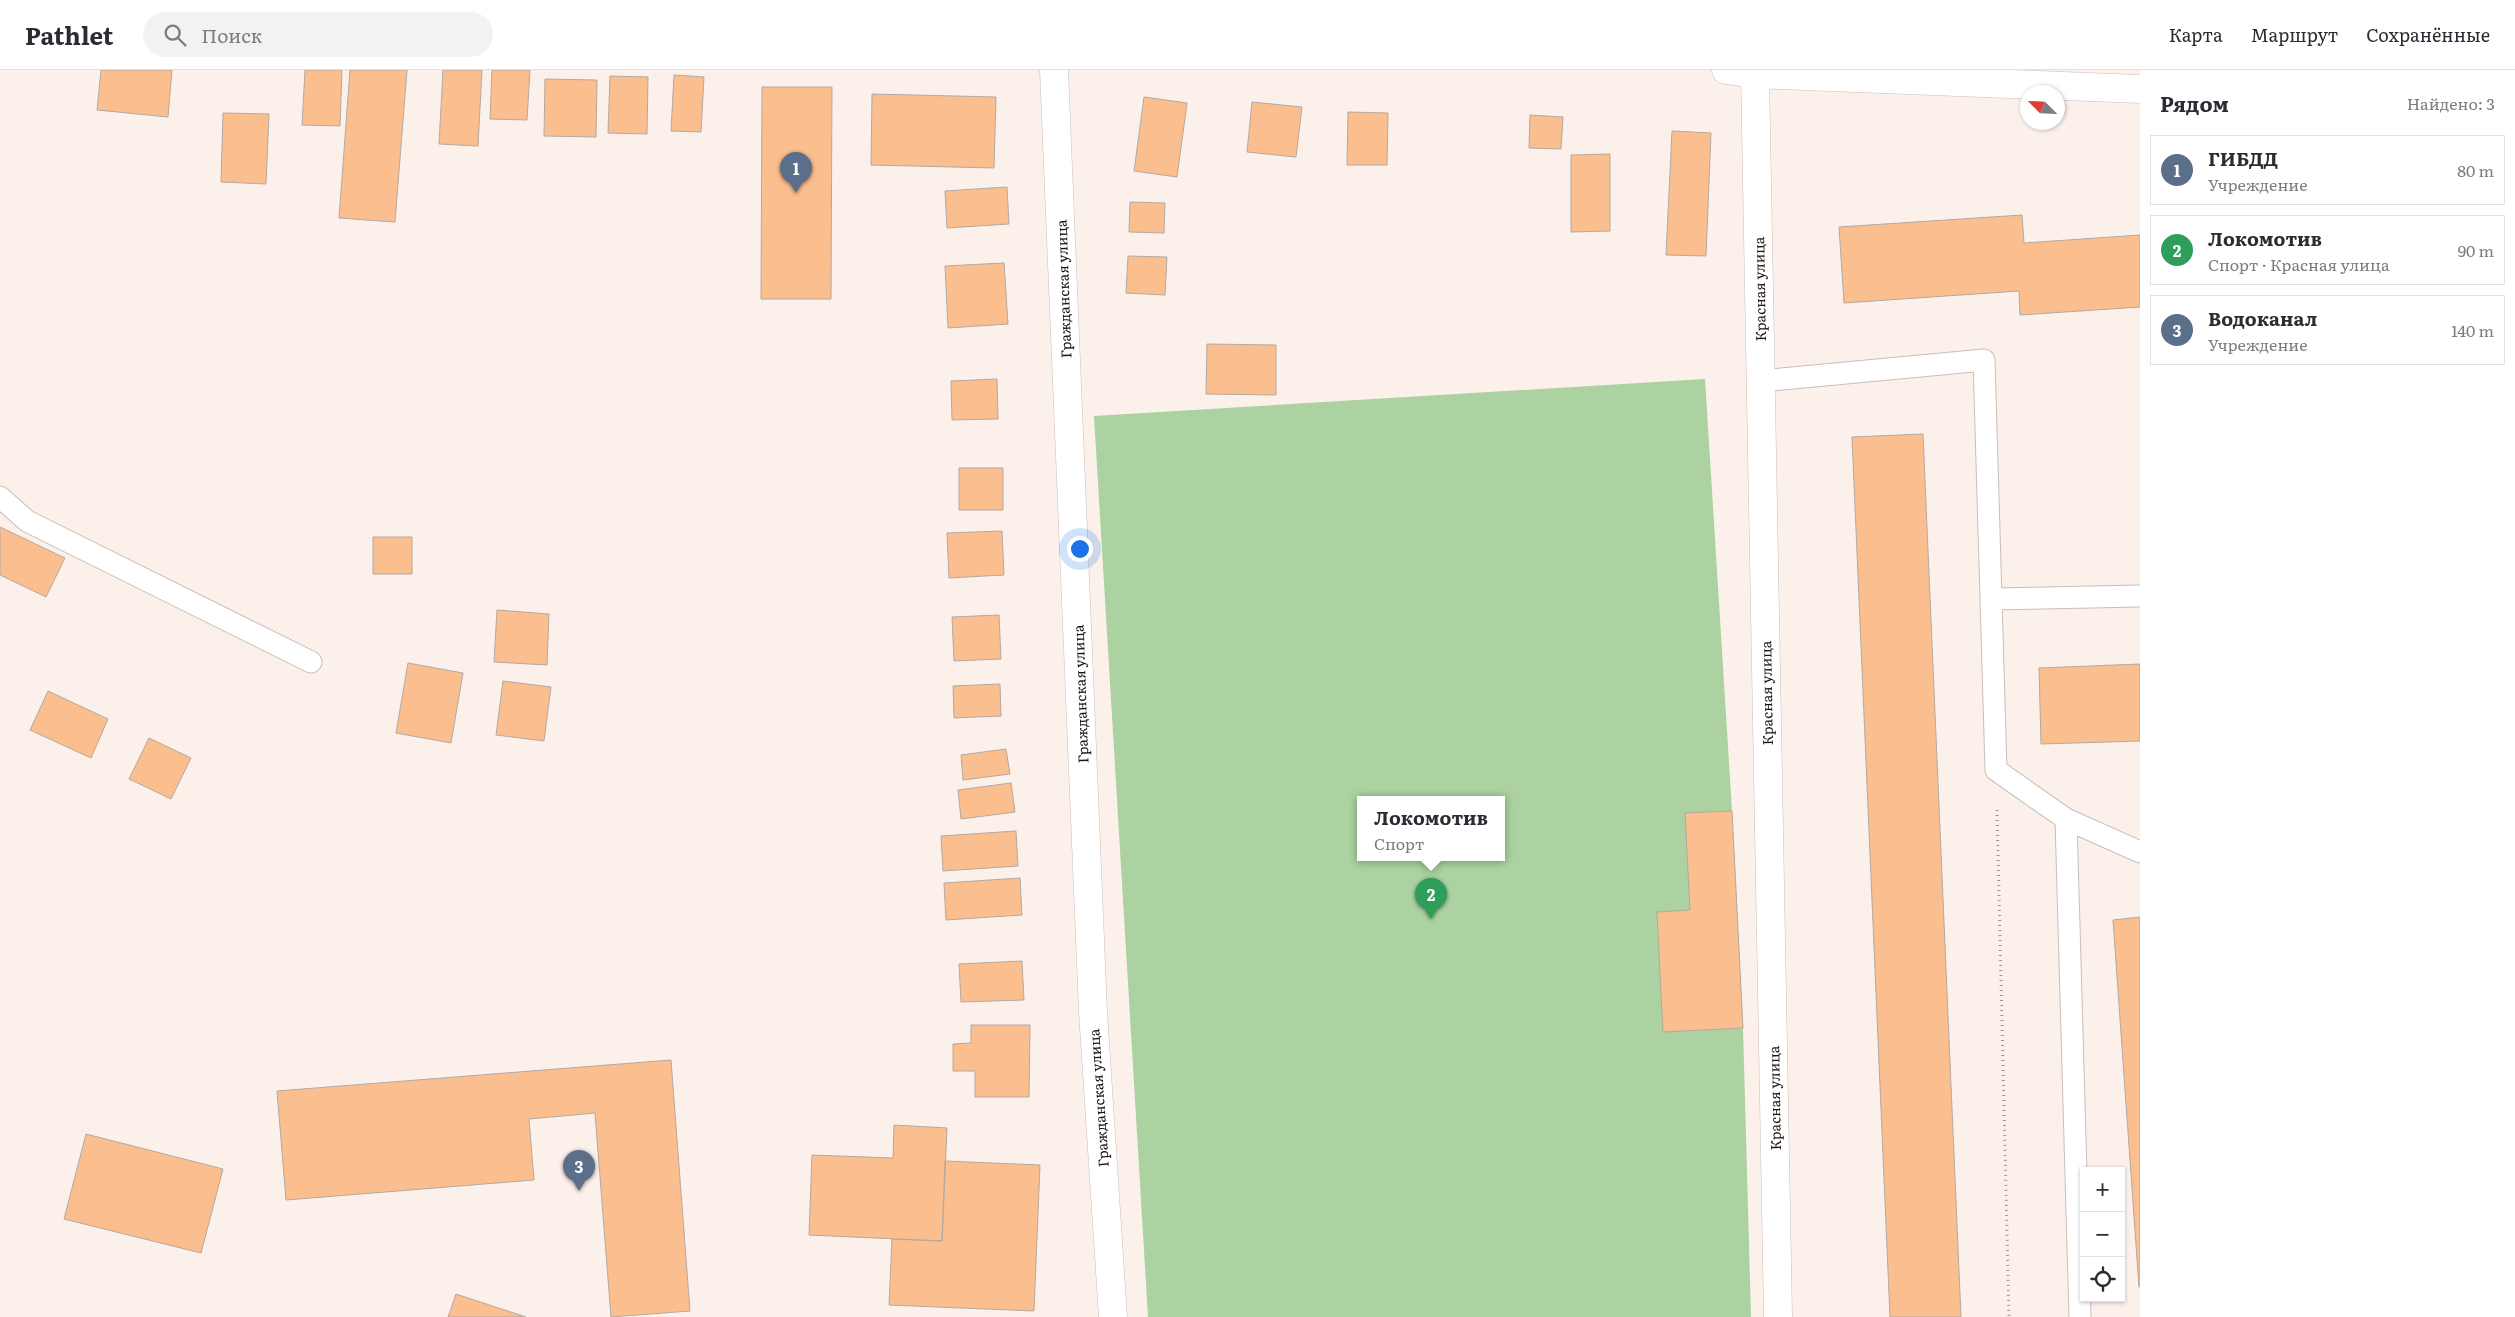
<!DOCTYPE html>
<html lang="ru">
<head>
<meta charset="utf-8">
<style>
	body { margin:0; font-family:Literata,serif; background:#f2f2f3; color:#2b2b33 }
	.controls { position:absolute; right:15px; bottom:15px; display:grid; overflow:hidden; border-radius:0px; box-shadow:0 1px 4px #0004 }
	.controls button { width:45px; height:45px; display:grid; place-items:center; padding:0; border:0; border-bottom:1px solid #e1e1e2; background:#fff; color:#2b2b33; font:25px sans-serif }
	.compass { position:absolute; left:2020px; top:15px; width:45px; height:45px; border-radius:50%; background:#fff; box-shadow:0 1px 4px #0004; rotate:294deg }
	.you { position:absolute; left:1079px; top:478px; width:18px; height:18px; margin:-12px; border:4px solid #fff; border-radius:50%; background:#1a73e8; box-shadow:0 0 0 8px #1a73e833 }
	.badge { display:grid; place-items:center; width:32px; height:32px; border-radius:50%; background:#36796a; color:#fff; font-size:16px; font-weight:700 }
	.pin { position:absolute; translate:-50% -41px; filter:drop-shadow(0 1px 2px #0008) }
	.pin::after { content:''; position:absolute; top:26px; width:18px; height:15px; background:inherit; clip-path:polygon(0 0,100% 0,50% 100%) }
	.popup { position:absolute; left:1357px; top:726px; width:148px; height:65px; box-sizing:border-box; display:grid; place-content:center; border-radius:0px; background:#fff; filter:drop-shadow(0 1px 4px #0005); font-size:16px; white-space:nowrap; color:#7c7c81 }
	.popup b { font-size:19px; color:#2b2b33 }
	.popup::after { content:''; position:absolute; left:50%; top:100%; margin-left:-10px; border:10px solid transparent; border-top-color:#fff }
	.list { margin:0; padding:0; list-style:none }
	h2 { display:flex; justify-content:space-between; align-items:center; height:65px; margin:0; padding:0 20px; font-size:21px }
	h2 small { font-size:16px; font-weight:400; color:#7c7c81 }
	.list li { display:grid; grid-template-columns:32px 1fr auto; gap:15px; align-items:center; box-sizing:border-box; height:70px; margin:0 10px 10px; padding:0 10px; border:1px solid #e1e1e2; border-radius:0px }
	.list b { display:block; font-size:19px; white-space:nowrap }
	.list p { margin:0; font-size:16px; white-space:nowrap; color:#7c7c81 }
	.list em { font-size:16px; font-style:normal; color:#7c7c81 }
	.icon { flex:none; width:28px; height:28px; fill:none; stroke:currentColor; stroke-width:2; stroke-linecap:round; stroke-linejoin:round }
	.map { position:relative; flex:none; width:2140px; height:1247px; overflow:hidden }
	header { display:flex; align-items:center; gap:30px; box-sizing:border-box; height:70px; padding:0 25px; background:#fff; border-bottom:1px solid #e1e1e2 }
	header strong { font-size:24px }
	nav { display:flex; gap:28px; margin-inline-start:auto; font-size:18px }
	.search { width:350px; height:45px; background:#f2f2f3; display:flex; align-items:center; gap:12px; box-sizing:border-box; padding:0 18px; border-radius:28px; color:#7c7c81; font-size:19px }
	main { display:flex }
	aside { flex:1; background:#fff }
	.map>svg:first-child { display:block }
	.green { fill:#abd2a0; fill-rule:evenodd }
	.building { fill:#fbbe8f; stroke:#b3a9a2 }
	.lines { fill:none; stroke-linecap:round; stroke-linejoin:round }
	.lane-casing { stroke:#c9beb9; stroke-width:23 }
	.street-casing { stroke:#c9beb9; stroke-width:29 }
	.secondary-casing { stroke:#c9beb9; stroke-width:29 }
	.path { stroke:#9d9591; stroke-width:3; stroke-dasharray:1 4; stroke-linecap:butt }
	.lane { stroke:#fff; stroke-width:21 }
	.street { stroke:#fff; stroke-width:28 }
	.secondary { stroke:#fff; stroke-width:28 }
	.labels { text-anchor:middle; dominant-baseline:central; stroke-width:4.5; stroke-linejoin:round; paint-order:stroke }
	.street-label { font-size:14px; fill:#191513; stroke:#fff }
</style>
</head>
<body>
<header>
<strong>Pathlet</strong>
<div class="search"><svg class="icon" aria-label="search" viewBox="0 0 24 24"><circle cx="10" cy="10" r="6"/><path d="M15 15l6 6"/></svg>Поиск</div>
<nav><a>Карта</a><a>Маршрут</a><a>Сохранённые</a></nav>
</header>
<main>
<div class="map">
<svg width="2140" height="1247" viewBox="0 0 2140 1247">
	<rect width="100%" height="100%" fill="#fcf0eb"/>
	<path class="green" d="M1705,309L1732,741L1743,958L1751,1247H1148L1094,346ZM1361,730H1501V788H1361Z"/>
	<path class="building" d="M101,0H172L168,47L97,40Z
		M305,0H342L340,56L302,55Z
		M350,0H407L395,152L339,148Z
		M443,0H482L478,76L439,74Z
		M492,0H530L527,50L490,49Z
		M674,5L704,7L701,62L671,61Z
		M610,6L648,7L647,64L608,63Z
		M545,9L597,10L596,67L544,66Z
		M762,17H832L831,229H761Z
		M872,24L996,27L994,98L871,95Z
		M1144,27L1187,33L1177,107L1134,101Z
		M1252,32L1302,37L1296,87L1247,82Z
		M1348,42L1388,43L1387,95H1347Z
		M223,43L269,44L266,114L221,112Z
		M1530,45L1563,47L1561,79L1529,78Z
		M1672,61L1711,63L1706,186L1666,185Z
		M1610,84V161L1571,162V85Z
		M1007,117L1009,154L947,158L945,121Z
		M1130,132L1165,133L1164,163L1129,162Z
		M2022,145L2024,173L2140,165V237L2020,245L2019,221L1844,233L1839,157Z
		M1128,186L1167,187L1165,225L1126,223Z
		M1004,193L1008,254L948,258L945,196Z
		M1207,274L1276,275V325L1206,324Z
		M997,309L998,349L952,350L951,311Z
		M1923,364L1961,1247H1890L1852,367Z
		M959,398H1003V440H959Z
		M0,457L65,488L46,527L0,505Z
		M1002,461L1004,505L949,508L947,463Z
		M373,467H412V504H373Z
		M497,540L549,544L547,595L494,592Z
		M999,545L1001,589L954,591L952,547Z
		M408,593L463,603L451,673L396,663Z
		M2140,594V671L2041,674L2039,598Z
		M503,611L551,617L544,671L496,665Z
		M1000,614L1001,646L954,648L953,616Z
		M48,621L108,649L91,688L30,660Z
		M149,668L191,688L171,729L129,709Z
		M1006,679L1010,704L963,710L961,685Z
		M1011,713L1015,742L961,749L958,720Z
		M1732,741L1743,958L1663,962L1657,842L1690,840L1685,743Z
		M1016,761L1018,796L943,801L941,766Z
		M1020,808L1022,845L946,850L944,813Z
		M2140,847V1217H2139L2113,850Z
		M1022,891L1024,930L961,932L959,894Z
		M971,955H1030L1029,1027H975V1001H953V974L971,973Z
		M671,990L690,1241L611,1247L595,1043L529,1049L534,1110L286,1130L277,1021Z
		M894,1055L947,1058L942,1171L809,1165L812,1085L893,1088Z
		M86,1064L223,1099L201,1183L64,1149Z
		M945,1091L1040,1095L1034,1241L889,1235L892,1169L942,1171Z
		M456,1224L526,1247H448Z"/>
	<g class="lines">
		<defs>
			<path id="lane" d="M1761,311L1984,290L1996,700L2066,749
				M0,427L27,451L311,592
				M1991,529L2140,526
				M2080,1247L2066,749L2140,782"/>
			<path id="street" d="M1054,0L1093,942L1113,1247
				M1726,0L1755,4V0"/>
			<path id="secondary" d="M1778,1247L1755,4L2140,19"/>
		</defs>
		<use href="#lane" class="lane-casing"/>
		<use href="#street" class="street-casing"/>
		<use href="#secondary" class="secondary-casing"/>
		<path class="path" d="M1997,740L2009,1247"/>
		<use href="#lane" class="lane"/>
		<use href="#street" class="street"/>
		<use href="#secondary" class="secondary"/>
	</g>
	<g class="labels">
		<g class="street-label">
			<text transform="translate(1063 219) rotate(-92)">Гражданская улица</text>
			<text transform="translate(1759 219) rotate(-91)">Красная улица</text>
			<text transform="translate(1766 623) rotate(-91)">Красная улица</text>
			<text transform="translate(1080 624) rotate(-92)">Гражданская улица</text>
			<text transform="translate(1098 1028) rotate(-94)">Гражданская улица</text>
			<text transform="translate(1774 1028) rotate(-91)">Красная улица</text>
		</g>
	</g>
</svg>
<div class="controls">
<button>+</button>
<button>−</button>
<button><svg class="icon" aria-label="locate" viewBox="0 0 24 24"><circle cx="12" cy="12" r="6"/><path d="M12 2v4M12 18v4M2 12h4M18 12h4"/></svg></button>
</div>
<svg class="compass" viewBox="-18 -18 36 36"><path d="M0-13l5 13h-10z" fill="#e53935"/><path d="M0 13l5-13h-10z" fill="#7c7c81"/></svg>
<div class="you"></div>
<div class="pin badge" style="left:796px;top:123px;background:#5c6f8a">1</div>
<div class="pin badge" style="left:1431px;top:849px;background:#2e9e5b">2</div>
<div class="popup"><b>Локомотив</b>Спорт</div>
<div class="pin badge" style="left:579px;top:1121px;background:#5c6f8a">3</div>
</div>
<aside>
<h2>Рядом<small>Найдено: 3</small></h2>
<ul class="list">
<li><span class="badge" style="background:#5c6f8a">1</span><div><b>ГИБДД</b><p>Учреждение</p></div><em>80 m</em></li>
<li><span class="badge" style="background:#2e9e5b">2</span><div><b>Локомотив</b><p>Спорт · Красная улица</p></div><em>90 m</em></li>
<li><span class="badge" style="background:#5c6f8a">3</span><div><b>Водоканал</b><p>Учреждение</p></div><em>140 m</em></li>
</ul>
</aside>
</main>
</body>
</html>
